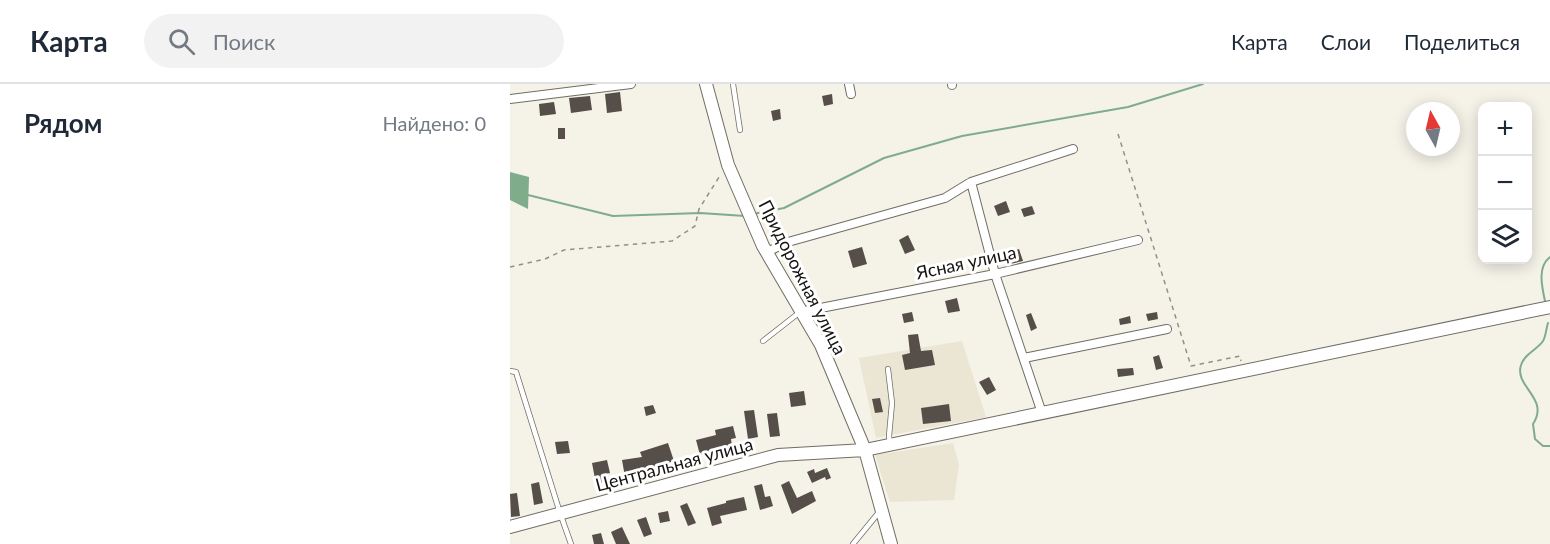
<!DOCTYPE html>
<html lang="ru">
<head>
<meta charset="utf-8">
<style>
	body { margin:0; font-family:Lato,sans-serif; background:#f2f2f3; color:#1f2937 }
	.controls { position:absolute; right:18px; top:18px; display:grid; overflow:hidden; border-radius:12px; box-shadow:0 3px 15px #0003 }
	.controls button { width:54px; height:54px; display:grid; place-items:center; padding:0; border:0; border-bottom:2px solid #e0e1e3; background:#fff; color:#1f2937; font:30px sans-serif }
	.compass { position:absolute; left:896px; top:18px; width:54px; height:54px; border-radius:50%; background:#fff; box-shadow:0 3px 15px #0003; rotate:352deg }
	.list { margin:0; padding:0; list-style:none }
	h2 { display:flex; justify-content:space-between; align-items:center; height:78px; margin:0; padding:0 24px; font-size:26px }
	h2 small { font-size:20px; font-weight:400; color:#747a83 }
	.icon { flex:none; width:33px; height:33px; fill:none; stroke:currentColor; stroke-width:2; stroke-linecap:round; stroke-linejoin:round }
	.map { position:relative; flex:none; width:1040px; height:460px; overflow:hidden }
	header { display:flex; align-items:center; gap:36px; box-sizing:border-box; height:84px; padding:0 30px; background:#fff; border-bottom:2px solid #e0e1e3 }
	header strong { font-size:28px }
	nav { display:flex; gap:33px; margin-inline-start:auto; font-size:21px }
	.search { width:420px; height:54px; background:#f2f2f3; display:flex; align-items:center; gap:15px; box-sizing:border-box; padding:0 21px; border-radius:33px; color:#747a83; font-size:22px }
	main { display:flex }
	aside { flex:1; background:#fff }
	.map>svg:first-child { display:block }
	.built { fill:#ebe5d4 }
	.water { fill:#7fad8b }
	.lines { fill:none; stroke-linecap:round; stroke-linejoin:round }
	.stream { stroke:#7fad8b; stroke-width:2 }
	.building { fill:#564e48 }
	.lane-casing { stroke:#706d64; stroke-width:6 }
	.street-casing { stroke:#706d64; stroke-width:10 }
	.secondary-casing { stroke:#706d64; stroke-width:14 }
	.path { stroke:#929089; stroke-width:1.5; stroke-dasharray:4.5 4.5; stroke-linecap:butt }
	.lane { stroke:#fff; stroke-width:4.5 }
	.street { stroke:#fff; stroke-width:8 }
	.secondary { stroke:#fff; stroke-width:12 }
	.labels { text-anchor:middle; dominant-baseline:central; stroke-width:6; stroke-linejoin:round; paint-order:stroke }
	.street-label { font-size:18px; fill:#151411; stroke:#fff }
</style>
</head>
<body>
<header>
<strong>Карта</strong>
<div class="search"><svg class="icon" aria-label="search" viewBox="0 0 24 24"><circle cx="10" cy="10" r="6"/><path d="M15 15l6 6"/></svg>Поиск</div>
<nav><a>Карта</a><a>Слои</a><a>Поделиться</a></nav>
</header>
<main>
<aside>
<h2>Рядом<small>Найдено: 0</small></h2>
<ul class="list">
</ul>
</aside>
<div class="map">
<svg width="1040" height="460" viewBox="0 0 1040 460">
	<rect width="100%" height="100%" fill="#f5f2e8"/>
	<path class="built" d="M452,257L476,333L366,354L349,274Z
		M443,359L449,381L444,416L380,418L365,371Z"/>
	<path class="water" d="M0,88L19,93L18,125L0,116Z"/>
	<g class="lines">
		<path class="stream" d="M18,111L103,132L190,129L235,132
			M243,130L274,124L374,74L452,52L618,23L693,0
			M1035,217C1032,203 1027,183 1040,173
			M1038,239C1036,245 1036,252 1033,257C1027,266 1014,270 1011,281C1004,303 1040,314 1023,340L1025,355L1033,362H1040"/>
	</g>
	<path class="building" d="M110,8L112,27L97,29L95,10Z
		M322,10L323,20L314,22L312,12Z
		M80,12L82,26L61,29L59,14Z
		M44,18L46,30L30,32L29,20Z
		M270,25L271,35L263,37L261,27Z
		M48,44H55V55H48Z
		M496,117L500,128L488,132L484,122Z
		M522,122L525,130L514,133L511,125Z
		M398,151L405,166L395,170L389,156Z
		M352,163L357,180L343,184L338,167Z
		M509,165L513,177L500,180L497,169Z
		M447,214L450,227L438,229L435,217Z
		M402,228L404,237L394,239L392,230Z
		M647,228L648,235L638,237L636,230Z
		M521,229L527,244L521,247L516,231Z
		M620,232L621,239L610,241L609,235Z
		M408,250L411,267L422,266L425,281L395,286L392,271L400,269L398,251Z
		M649,271L653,284L646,286L643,273Z
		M623,284L624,291L608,293L607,285Z
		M479,293L486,306L477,311L469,298Z
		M294,307L296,321L281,323L279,309Z
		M370,314L373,328L365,329L362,315Z
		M439,320L441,337L413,340L411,324Z
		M143,321L146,329L136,332L134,323Z
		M244,326L248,353L238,355L234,327Z
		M267,329L270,352L260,353L257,330Z
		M223,342L226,354L221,355L222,362L190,371L186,356L206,351L205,346Z
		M58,357L60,369L47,370L45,358Z
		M158,359L164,377L115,393L112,376L132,373L130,368Z
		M97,376L100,389L95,390L96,398L86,400L82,379Z
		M317,384L321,394L316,396L315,393L302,399L297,388L304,385L305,389Z
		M279,397L287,414L302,407L306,417L282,430L271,401Z
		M29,398L33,419L24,421L21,400Z
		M252,400L255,413L260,412L263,422L250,426L244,402Z
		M7,409L10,432L1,433L0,410Z
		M234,413L237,426L210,432L212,439L202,442L197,424L216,419V417Z
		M177,419L186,439L178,442L170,422Z
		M158,427L160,437L150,439L148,429Z
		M136,433L142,450L134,453L127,436Z
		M112,443L120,460H106L101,448Z
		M91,449L94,460H84L82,451Z"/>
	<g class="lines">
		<defs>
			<path id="lane" d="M223,0L230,46
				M253,257L290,228
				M378,285L382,319L379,352L380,361
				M0,287L6,288L50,429L61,460
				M343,460L370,427"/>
			<path id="street" d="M339,0L341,10
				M442,0V1
				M0,15L121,0
				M461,98L485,190L532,329
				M257,168L278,158L435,114L461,98L563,65
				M290,228L485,190L628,156
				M514,274L657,245"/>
			<path id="secondary" d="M196,0L218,81L253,162L311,261L355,366L381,460
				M0,443L268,371L355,366L1040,223"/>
		</defs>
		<use href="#lane" class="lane-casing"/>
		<use href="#street" class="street-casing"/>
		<use href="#secondary" class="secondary-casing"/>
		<path class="path" d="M608,50L681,282L730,272L731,277
			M0,183L35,175L54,166L162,157L185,142L189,125L211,90"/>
		<use href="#lane" class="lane"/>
		<use href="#street" class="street"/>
		<use href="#secondary" class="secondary"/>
	</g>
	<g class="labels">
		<g class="street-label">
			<text transform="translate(456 178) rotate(-12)">Ясная улица</text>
			<text transform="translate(293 193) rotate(63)">Придорожная улица</text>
			<text transform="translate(164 380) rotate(-15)">Центральная улица</text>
		</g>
	</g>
</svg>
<div class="controls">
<button>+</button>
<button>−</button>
<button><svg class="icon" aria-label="layers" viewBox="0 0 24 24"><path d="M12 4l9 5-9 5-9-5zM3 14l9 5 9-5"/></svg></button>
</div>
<svg class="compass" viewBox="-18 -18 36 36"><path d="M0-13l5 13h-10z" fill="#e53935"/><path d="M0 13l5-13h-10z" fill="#747a83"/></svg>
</div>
</main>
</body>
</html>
